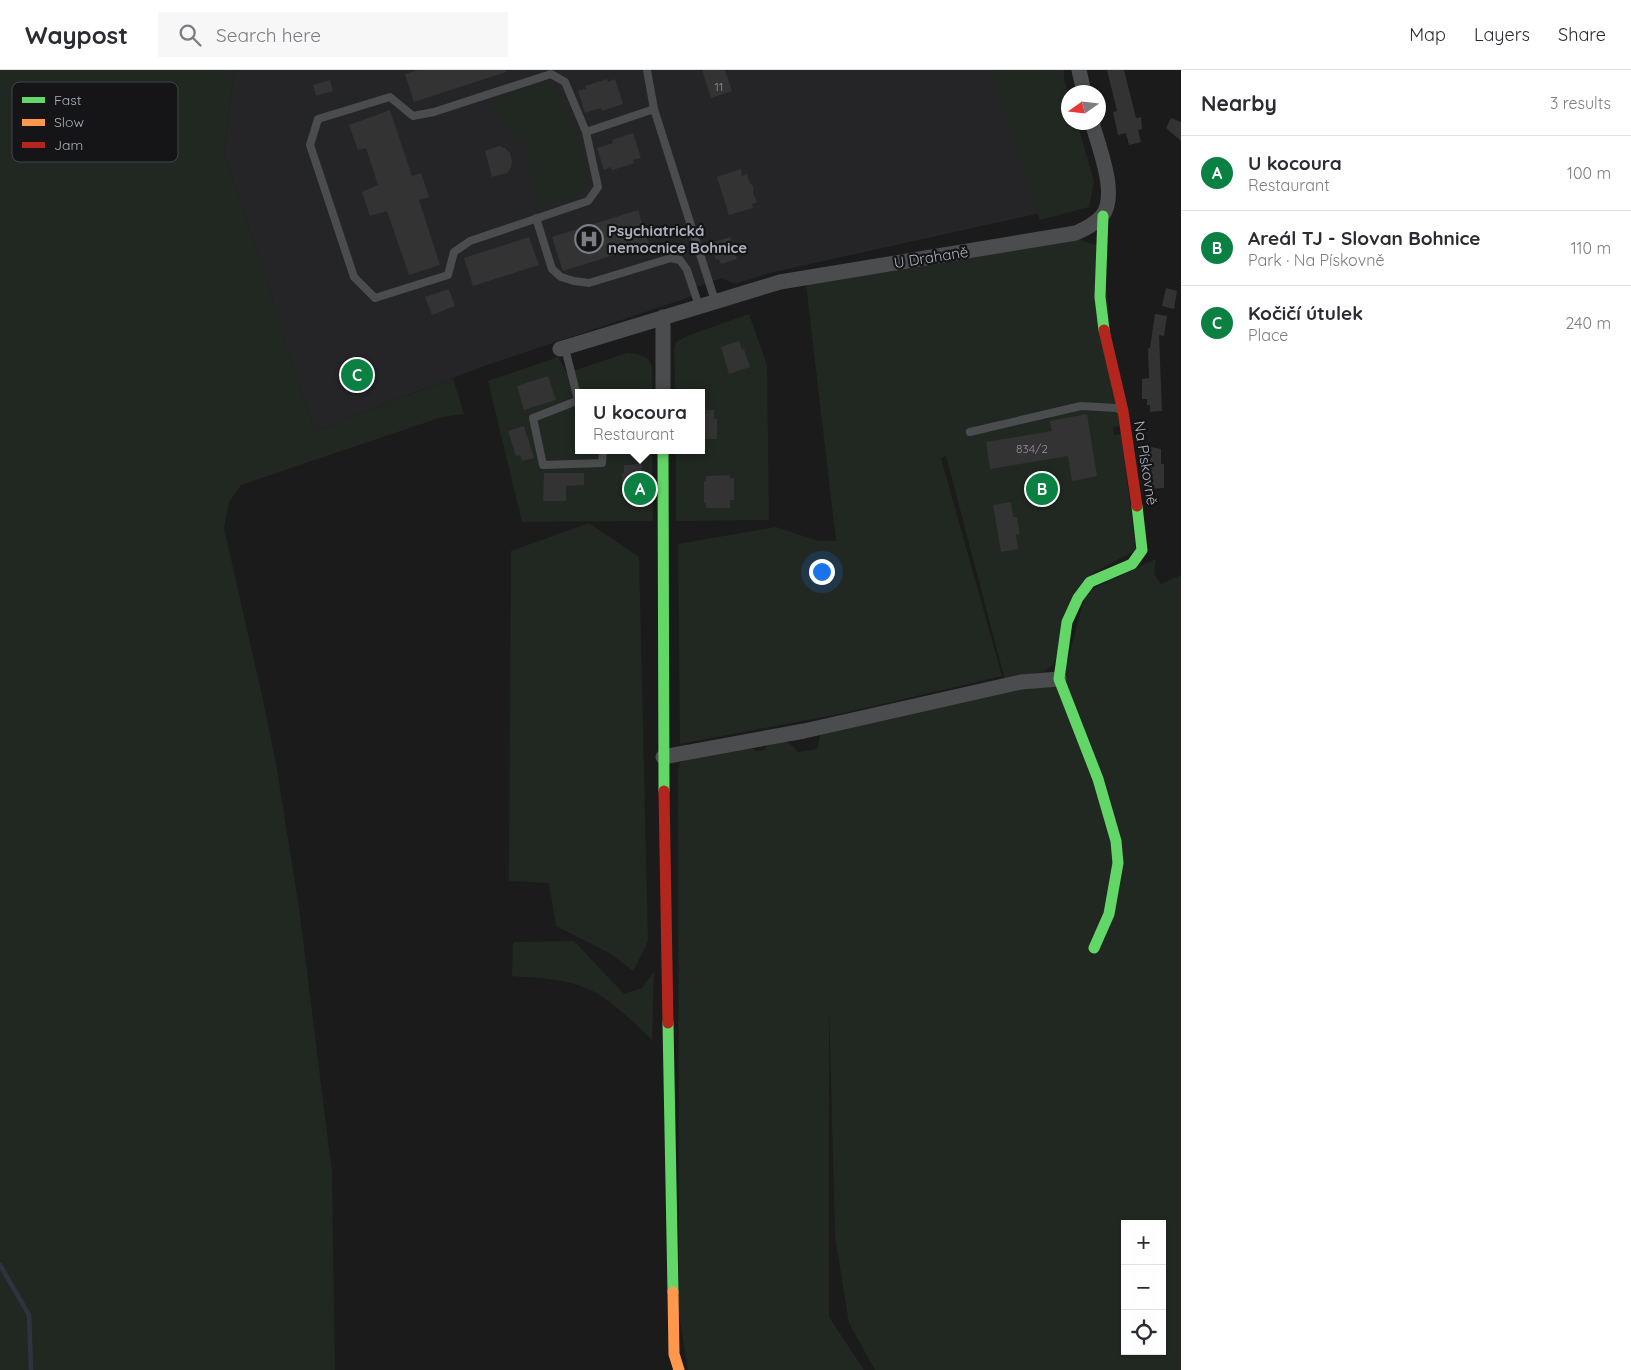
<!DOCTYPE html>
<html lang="en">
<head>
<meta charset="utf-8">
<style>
	body { margin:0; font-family:Quicksand,sans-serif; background:#f7f7f7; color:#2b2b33 }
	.controls { position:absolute; right:15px; bottom:15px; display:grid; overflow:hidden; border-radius:0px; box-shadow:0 1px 4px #0004 }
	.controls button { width:45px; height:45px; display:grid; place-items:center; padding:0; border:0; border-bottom:1px solid #e1e1e2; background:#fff; color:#2b2b33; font:25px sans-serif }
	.compass { position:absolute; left:1061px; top:15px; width:45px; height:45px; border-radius:50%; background:#fff; box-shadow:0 1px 4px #0004; rotate:256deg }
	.you { position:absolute; left:821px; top:501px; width:18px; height:18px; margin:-12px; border:4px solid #fff; border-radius:50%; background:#1a73e8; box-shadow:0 0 0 8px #1a73e833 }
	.badge { display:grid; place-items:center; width:32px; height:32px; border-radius:50%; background:#0b8043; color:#fff; font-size:16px; font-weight:700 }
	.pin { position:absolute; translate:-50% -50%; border:2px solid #fff; box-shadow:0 1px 5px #0006 }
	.popup { position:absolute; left:575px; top:319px; width:130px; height:65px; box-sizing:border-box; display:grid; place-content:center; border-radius:0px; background:#fff; filter:drop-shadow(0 1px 4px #0005); font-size:16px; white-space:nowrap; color:#7c7c81 }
	.popup b { font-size:19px; color:#2b2b33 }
	.popup::after { content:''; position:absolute; left:50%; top:100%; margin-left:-10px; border:10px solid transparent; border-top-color:#fff }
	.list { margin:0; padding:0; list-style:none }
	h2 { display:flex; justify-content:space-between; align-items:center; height:65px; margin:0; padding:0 20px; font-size:21px }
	h2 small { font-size:16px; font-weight:400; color:#7c7c81 }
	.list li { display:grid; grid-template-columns:32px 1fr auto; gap:15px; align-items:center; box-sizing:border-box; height:75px; padding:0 20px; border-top:1px solid #e1e1e2 }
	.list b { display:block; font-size:19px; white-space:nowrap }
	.list p { margin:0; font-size:16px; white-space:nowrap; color:#7c7c81 }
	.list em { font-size:16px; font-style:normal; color:#7c7c81 }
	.icon { flex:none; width:28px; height:28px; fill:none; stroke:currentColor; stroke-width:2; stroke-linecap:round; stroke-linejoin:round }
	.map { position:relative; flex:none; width:1181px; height:1300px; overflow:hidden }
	header { display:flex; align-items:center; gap:30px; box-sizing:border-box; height:70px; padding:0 25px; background:#fff; border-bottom:1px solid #e1e1e2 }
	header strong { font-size:24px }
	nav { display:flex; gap:28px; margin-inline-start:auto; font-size:18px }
	.search { width:350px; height:45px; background:#f7f7f7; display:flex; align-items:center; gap:12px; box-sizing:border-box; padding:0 18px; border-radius:0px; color:#7c7c81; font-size:19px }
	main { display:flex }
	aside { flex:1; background:#fff }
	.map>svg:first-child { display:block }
	.built { fill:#252527 }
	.green { fill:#212822; fill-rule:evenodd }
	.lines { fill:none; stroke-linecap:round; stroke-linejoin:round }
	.stream { stroke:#2e343d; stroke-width:4.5 }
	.building { fill:#333 }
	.lane { stroke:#4b4c4e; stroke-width:8 }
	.street { stroke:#4b4c4e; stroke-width:15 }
	.fast { stroke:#63d668; stroke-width:11 }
	.slow { stroke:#ff974d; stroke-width:11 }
	.jam { stroke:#b3261e; stroke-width:11 }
	.labels { text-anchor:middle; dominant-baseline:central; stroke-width:4.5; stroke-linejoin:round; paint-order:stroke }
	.number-label { font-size:12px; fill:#8e9199 }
	.poi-label { font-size:15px; font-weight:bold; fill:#adb0bb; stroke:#151517; text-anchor:start }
	.street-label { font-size:15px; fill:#adb0bb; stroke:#151517 }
	.key { fill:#151517; stroke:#434448; stroke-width:1 }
	.key-label { font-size:14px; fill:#adb0bb }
</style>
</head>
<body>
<header>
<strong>Waypost</strong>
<div class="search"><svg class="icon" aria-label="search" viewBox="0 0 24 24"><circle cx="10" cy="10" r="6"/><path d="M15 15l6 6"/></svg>Search here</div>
<nav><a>Map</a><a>Layers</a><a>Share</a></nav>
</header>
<main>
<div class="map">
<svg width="1181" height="1300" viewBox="0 0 1181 1300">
	<rect width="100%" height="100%" fill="#1b1b1b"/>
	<path class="built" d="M234,0H1052L1077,135L774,202L737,213H732L722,208L696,217L690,227L484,296L315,361L224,83Z"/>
	<path class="green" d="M0,0H234L224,83L315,361L453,308L464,344L442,347L241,415L229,432L224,458L263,630L277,699L300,845L332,1103L335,1300H0Z
		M990,0H1064V9L1068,25V52L1077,53L1094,111L1089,137L1040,150Z
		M543,12L556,15L576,58L588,113L575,127L541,137L526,83L488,32Z
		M1076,169L1103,177L1119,356L1113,357L1114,365L1121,364L1136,480L1093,503L1053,595L1043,602L1005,610L946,386L941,388L1002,606L844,643L680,674L678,474L776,457L818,471H836L806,214Z
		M749,244L767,295L769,450L676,451V380H701V323H675L674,278L676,272L687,266Z
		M627,283C658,285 652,298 652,323H579V380H652L653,451L522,452L488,311L558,287L567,303Z
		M589,453L639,487L648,871L633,901L611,884L556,856L549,813L509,811L511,481Z
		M1156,489L1154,504L1161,514L1181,505V1300H875L849,1253L835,1167L829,937V1247L864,1300H688L679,1245L678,701L680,692L750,677L757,681L764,680L769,672C782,669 789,671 798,682L817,679L821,661L1064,604L1086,522ZM1125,1154H1162V1281H1125Z
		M574,871L624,924L642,918L654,902L652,970C635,954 610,928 588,919C564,908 537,908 512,906L513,872Z"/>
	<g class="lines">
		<path class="stream" d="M0,1195L29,1245L31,1300"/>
	</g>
	<path class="building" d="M418,0H506V2L414,32L405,4Z
		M702,0H725L732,21L711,28Z
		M1107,0H1124L1136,48L1141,47L1142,59L1138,60L1141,72L1129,75L1126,63L1118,65L1113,42L1117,41Z
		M607,9L608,12L615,9L623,34L602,41L601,38L585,43L578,21L586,19L585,16Z
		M330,10L333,21L316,26L313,15Z
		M390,40L412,106L421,103L429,127L419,130L440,195L409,205L387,141L370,146L362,122L378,115L366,78L358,80L349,55Z
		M1171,48L1181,52V71L1166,58Z
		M633,63L641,88L633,90L634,93L623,97L612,100L611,97L604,100L597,78L613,73L612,70Z
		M499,76L505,78L510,83L512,91L511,97L507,103L492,107L485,81Z
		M741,99L742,106L747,104L750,113L754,117L753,123L757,132L752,134L753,138L729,145L717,107Z
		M638,140L649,174L563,201L552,167Z
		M529,167L539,195L473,216L464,188Z
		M730,167L737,189L721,194L719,189L716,190L712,178L715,177L714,172Z
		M1166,218L1177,221L1174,239L1162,236Z
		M449,219L455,236L432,245L425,227Z
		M1155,244L1167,246L1164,266L1159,265L1162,341L1150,342V335H1147V329H1142V309L1149,308L1148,278H1150Z
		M739,271L742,280L744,279L750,297L729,304L721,277Z
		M366,294L371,309L348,317L343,301Z
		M548,306L556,330L524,340L517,316Z
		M701,340H714V349H717V369H701Z
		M1087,344L1097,406L1072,411L1068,386L990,399L986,372L1052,361L1050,351Z
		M524,356L534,388L522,391L520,385L516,386L508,361Z
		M1141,375L1161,379V394H1164V418L1149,419Z
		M642,394V403H645V423H622V403H624V395Z
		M544,403H584V415L566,416V431H543Z
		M730,405V408H734V430H730V438H706V433H704V411H706V406Z
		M1011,432L1013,447H1017L1020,464L1016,465L1018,479L1001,482L993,435Z"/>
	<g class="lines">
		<path class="lane" d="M647,0L654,39L715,231
			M551,4L565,12L586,62L598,117L588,131L470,171L454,182L448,205L375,228L354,207L310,75L318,49L390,27L413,46L434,42Z
			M586,62L654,39
			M536,148L552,199L561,207L574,211L589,213L671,188L680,190L687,200L699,236
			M565,278L578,330
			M579,330L533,348L543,395L602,393L603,380
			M970,362L1081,336L1116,338L1121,340"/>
		<path class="street" d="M1079,0L1084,22
			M663,247V323
			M560,279L780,212L1076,163C1085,159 1095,154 1102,146C1119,125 1098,76 1092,52
			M663,687L804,661L1021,612L1059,609"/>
		<path class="fast" d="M1103,146L1100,227L1104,260
			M663,380L664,721
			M1094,878L1109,844L1118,793L1116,771L1098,709L1059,609L1067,552L1078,528L1090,512L1132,494L1142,480L1137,436
			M668,953L673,1222"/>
		<path class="slow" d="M673,1222L674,1284L679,1300"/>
		<path class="jam" d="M1104,260L1123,341L1137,436
			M664,721L668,953"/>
	</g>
	<defs>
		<symbol id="hospital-ring" viewBox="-11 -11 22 22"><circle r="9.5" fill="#151517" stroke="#7a7c83" stroke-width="1.5"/><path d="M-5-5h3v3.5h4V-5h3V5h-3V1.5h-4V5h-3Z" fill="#7a7c83"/></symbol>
	</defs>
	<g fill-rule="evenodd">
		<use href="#hospital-ring" x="573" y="153" width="32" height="32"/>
	</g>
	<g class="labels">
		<g class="number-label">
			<text x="719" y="16">11</text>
			<text x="1032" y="378">834/2</text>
		</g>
		<g class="poi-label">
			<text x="608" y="160">Psychiatrická<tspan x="608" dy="17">nemocnice Bohnice</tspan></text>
		</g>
		<g class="street-label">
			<text transform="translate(931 187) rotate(-9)">U Drahaně</text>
			<text transform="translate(1146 393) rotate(81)">Na Pískovně</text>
		</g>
	</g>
	<rect x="12" y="12" width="166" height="80" rx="8" class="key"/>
	<rect x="22" y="27" width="23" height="6" fill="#63d668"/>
	<rect x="22" y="49" width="23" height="7" fill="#ff974d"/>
	<rect x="22" y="72" width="23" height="6" fill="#b3261e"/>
	<g class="key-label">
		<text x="54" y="35">Fast</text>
		<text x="54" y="57">Slow</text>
		<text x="54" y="80">Jam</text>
	</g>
</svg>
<div class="controls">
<button>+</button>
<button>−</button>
<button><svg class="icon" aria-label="locate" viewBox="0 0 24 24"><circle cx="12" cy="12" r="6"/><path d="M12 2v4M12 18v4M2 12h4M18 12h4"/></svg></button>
</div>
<svg class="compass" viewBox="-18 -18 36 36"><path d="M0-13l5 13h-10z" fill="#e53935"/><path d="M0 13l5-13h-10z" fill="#7c7c81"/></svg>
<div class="you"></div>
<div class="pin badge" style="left:640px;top:419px">A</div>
<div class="popup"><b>U kocoura</b>Restaurant</div>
<div class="pin badge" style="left:1042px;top:419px">B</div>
<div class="pin badge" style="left:357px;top:305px">C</div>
</div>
<aside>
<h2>Nearby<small>3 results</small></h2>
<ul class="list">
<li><span class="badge">A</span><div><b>U kocoura</b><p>Restaurant</p></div><em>100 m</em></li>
<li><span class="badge">B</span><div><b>Areál TJ - Slovan Bohnice</b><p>Park · Na Pískovně</p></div><em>110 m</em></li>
<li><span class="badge">C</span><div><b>Kočičí útulek</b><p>Place</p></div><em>240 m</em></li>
</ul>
</aside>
</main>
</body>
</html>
